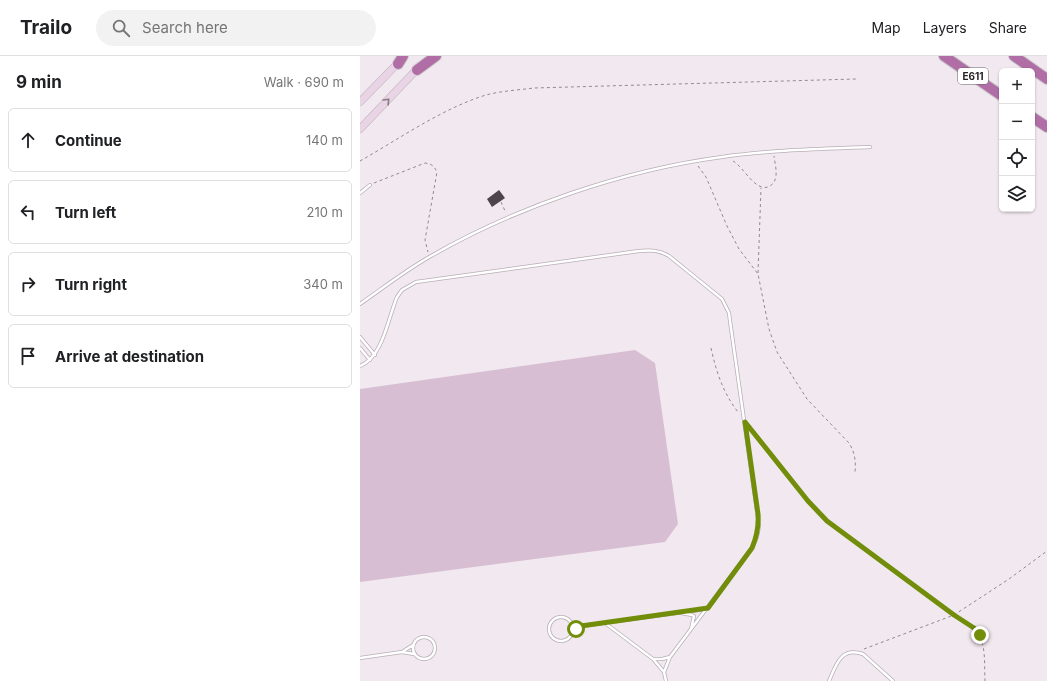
<!DOCTYPE html>
<html lang="en">
<head>
<meta charset="utf-8">
<style>
	body { margin:0; font-family:Inter,sans-serif; background:#f2f2f2; color:#202124 }
	.controls { position:absolute; right:12px; top:12px; display:grid; overflow:hidden; border-radius:6px; box-shadow:0 1px 3px #0004 }
	.controls button { width:36px; height:36px; display:grid; place-items:center; padding:0; border:0; border-bottom:1px solid #e0e0e0; background:#fff; color:#202124; font:20px sans-serif }
	.stop { position:absolute; width:12px; height:12px; margin:-9px; border:3px solid #718d0a; border-radius:50%; background:#fff }
	.stop.end { background:#718d0a; border-color:#fff; box-shadow:0 1px 4px #0008 }
	.list { margin:0; padding:0; list-style:none }
	h2 { display:flex; justify-content:space-between; align-items:center; height:52px; margin:0; padding:0 16px; font-size:17px }
	h2 small { font-size:13px; font-weight:400; color:#757577 }
	.list li { display:grid; grid-template-columns:26px 1fr auto; gap:12px; align-items:center; box-sizing:border-box; height:64px; margin:0 8px 8px; padding:0 8px; border:1px solid #e0e0e0; border-radius:6px }
	.list b { display:block; font-size:15px; white-space:nowrap }
	.list em { font-size:13px; font-style:normal; color:#757577 }
	.icon { flex:none; width:22px; height:22px; fill:none; stroke:currentColor; stroke-width:2; stroke-linecap:round; stroke-linejoin:round }
	.map { position:relative; flex:none; width:687px; height:625px; overflow:hidden }
	header { display:flex; align-items:center; gap:24px; box-sizing:border-box; height:56px; padding:0 20px; background:#fff; border-bottom:1px solid #e0e0e0 }
	header strong { font-size:19px }
	nav { display:flex; gap:22px; margin-inline-start:auto; font-size:14px }
	.search { width:280px; height:36px; background:#f2f2f2; display:flex; align-items:center; gap:10px; box-sizing:border-box; padding:0 14px; border-radius:22px; color:#757577; font-size:15px }
	main { display:flex }
	aside { flex:1; background:#fff }
	.map>svg:first-child { display:block }
	.green { fill:#d7bed2 }
	.building { fill:#4d454b }
	.lines { fill:none; stroke-linecap:round; stroke-linejoin:round }
	.lane-casing { stroke:#b7aeb5; stroke-width:4 }
	.secondary-casing { stroke:#b7aeb5; stroke-width:8 }
	.highway-casing { stroke:#cacaca; stroke-width:12 }
	.path { stroke:#908a8e; stroke-width:1; stroke-dasharray:3 3; stroke-linecap:butt }
	.lane { stroke:#fff; stroke-width:2.5 }
	.secondary { stroke:#e8d4e4; stroke-width:7 }
	.highway { stroke:#b16ea6; stroke-width:10 }
	.oneway { stroke:#867a84 }
	.route { stroke:#718d0a; stroke-width:5 }
	.labels { text-anchor:middle; dominant-baseline:central; stroke-width:4; stroke-linejoin:round; paint-order:stroke }
	.shield { fill:#fff; stroke:#666465; stroke-width:1 }
	.shield-label { font-size:10px; font-weight:bold; fill:#242123 }
</style>
</head>
<body>
<header>
<strong>Trailo</strong>
<div class="search"><svg class="icon" aria-label="search" viewBox="0 0 24 24"><circle cx="10" cy="10" r="6"/><path d="M15 15l6 6"/></svg>Search here</div>
<nav><a>Map</a><a>Layers</a><a>Share</a></nav>
</header>
<main>
<aside>
<h2>9 min<small>Walk · 690 m</small></h2>
<ul class="list">
<li><svg class="icon" aria-label="ahead" viewBox="0 0 24 24"><path d="M12 20V5M6 11l6-6 6 6"/></svg><div><b>Continue</b></div><em>140 m</em></li>
<li><svg class="icon" aria-label="left" viewBox="0 0 24 24"><path d="M17 20v-9H6M10 6l-5 5 5 5"/></svg><div><b>Turn left</b></div><em>210 m</em></li>
<li><svg class="icon" aria-label="right" viewBox="0 0 24 24"><path d="M7 20v-9h11M14 6l5 5-5 5"/></svg><div><b>Turn right</b></div><em>340 m</em></li>
<li><svg class="icon" aria-label="arrive" viewBox="0 0 24 24"><path d="M6 21V4h12l-3 4 3 4H6"/></svg><div><b>Arrive at destination</b></div></li>
</ul>
</aside>
<div class="map">
<svg width="687" height="625" viewBox="0 0 687 625">
	<rect width="100%" height="100%" fill="#f2e9f0"/>
	<path class="green" d="M275,294L295,307L318,468L305,486L0,526V333Z"/>
	<path class="building" d="M139,134L145,142L132,151L127,143Z"/>
	<g class="lines">
		<defs>
			<path id="lane" d="M0,137L10,129
				M0,248C23,232 46,214 71,200C156,151 264,114 362,101C411,94 461,93 510,91
				M0,281L15,299
				M0,292L10,304
				M0,310C23,301 28,262 37,241L42,234L56,226L279,195C291,194 299,194 309,200L362,243L369,257L370,265L399,470L397,481L392,492L310,601L304,616L306,625
				M321,557L332,559L334,560L331,573
				M189 573a12 12 0 1 1 24 0a12 12 0 1 1-24 0Z
				M211,566L221,570L347,553
				M245,567L293,603L304,616
				M213,577L221,570
				M53 592a11 11 0 1 1 22 0a11 11 0 1 1-22 0Z
				M42,596L53,589
				M0,602L42,596L54,598
				M294,603H302L310,601
				M469,625C476,609 481,590 503,598L533,625"/>
			<path id="secondary" d="M0,46L40,5
				M0,73L60,10"/>
			<path id="highway" d="M584,0L642,40
				M654,0L687,23
				M38,8L43,0
				M57,14L76,0
				M672,61L687,71"/>
		</defs>
		<use href="#lane" class="lane-casing"/>
		<use href="#secondary" class="secondary-casing"/>
		<use href="#highway" class="highway-casing"/>
		<path class="path" d="M0,105C39,83 83,52 126,39C141,35 158,34 174,32L496,23
			M373,105C384,111 396,138 410,130C420,124 415,109 414,100
			M338,110L346,121L367,170L379,193L398,218L409,273L417,296L447,343L489,387C495,397 496,405 495,416
			M14,127L65,107C72,108 74,110 77,116L65,184L68,196
			M141,146L146,157
			M398,217L401,132
			M351,292C356,315 363,337 378,356
			M391,373L448,445L467,465L594,559C601,564 610,567 615,573C627,586 624,609 625,625
			M504,593L594,559L649,523L687,495"/>
		<use href="#lane" class="lane"/>
		<use href="#secondary" class="secondary"/>
		<use href="#highway" class="highway"/>
	</g>
	<defs><path id="oneway-chevron" d="M-2-3.5L2.5 0L-2 3.5" fill="none" stroke-width="1.6" stroke-linecap="round" stroke-linejoin="round"/></defs>
	<use class="oneway" href="#oneway-chevron" transform="translate(27 45) rotate(-46)"/>
	<g class="lines">
		<path class="route" d="M216,573L221,570L348,552L392,492C397,480 399,471 398,458L385,366L448,445L467,465L594,559L614,572L620,579"/>
	</g>
	<g class="labels">
		<rect class="shield" x="598" y="12" width="30" height="16" rx="3"/>
		<g class="shield-label">
			<text x="613" y="20">E611</text>
		</g>
	</g>
</svg>
<div class="controls">
<button>+</button>
<button>−</button>
<button><svg class="icon" aria-label="locate" viewBox="0 0 24 24"><circle cx="12" cy="12" r="6"/><path d="M12 2v4M12 18v4M2 12h4M18 12h4"/></svg></button>
<button><svg class="icon" aria-label="layers" viewBox="0 0 24 24"><path d="M12 4l9 5-9 5-9-5zM3 14l9 5 9-5"/></svg></button>
</div>
<div class="stop" style="left:216px;top:573px"></div>
<div class="stop end" style="left:620px;top:579px"></div>
</div>
</main>
</body>
</html>
